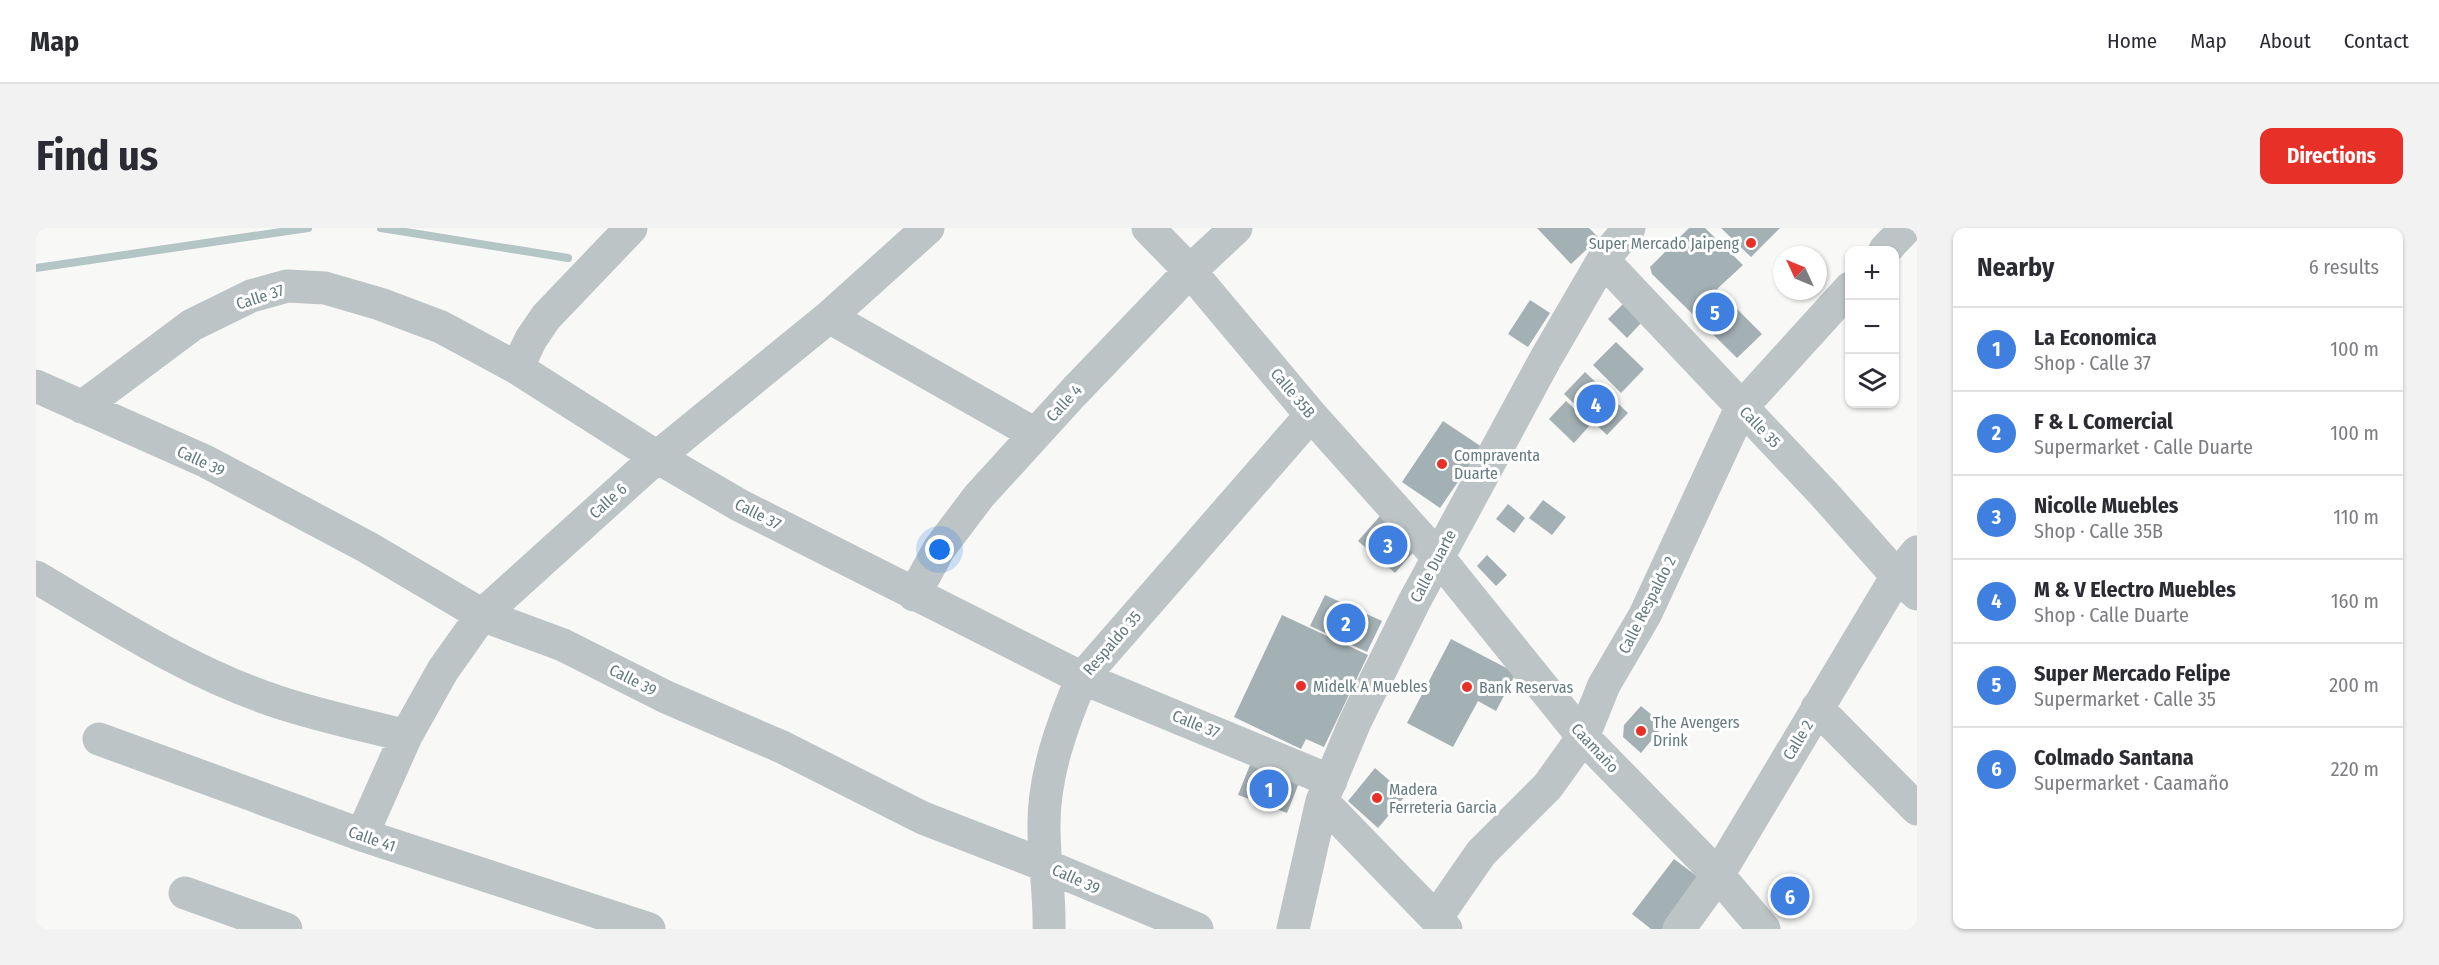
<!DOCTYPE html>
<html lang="en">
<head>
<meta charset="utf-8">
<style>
	body { margin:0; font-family:"Fira Sans Condensed",sans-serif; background:#f2f2f3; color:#2b2b33 }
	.controls { position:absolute; right:18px; top:18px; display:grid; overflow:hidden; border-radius:12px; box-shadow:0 2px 4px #0004 }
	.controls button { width:54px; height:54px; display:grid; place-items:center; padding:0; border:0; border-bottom:2px solid #e1e1e2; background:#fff; color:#2b2b33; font:30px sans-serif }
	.compass { position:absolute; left:1737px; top:18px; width:54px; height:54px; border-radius:50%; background:#fff; box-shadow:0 2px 4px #0004; rotate:314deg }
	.you { position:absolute; left:904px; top:322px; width:21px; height:21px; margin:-15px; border:4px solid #fff; border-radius:50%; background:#1a73e8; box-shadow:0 0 0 9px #1a73e833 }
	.badge { display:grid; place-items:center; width:39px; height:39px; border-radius:50%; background:#e73028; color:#fff; font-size:20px; font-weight:700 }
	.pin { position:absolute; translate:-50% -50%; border:3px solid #fff; box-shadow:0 2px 6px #0006 }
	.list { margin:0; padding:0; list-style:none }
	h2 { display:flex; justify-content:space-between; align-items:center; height:78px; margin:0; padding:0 24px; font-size:26px }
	h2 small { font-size:20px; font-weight:400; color:#7c7c81 }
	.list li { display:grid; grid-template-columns:39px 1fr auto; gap:18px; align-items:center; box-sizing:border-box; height:84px; padding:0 24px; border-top:2px solid #e1e1e2 }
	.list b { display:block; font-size:22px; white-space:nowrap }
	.list p { margin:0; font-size:20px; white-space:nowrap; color:#7c7c81 }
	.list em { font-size:20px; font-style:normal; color:#7c7c81 }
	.icon { flex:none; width:33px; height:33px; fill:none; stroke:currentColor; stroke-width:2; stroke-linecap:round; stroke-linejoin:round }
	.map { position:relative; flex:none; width:1881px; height:701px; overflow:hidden; border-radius:12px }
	header { display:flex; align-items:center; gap:36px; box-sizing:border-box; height:84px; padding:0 30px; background:#fff; border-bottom:2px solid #e1e1e2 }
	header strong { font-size:28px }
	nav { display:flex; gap:33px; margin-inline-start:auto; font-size:21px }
	.intro { display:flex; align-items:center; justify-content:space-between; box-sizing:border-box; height:144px; padding:0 36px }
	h1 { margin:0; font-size:42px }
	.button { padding:15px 27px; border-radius:12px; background:#e73028; color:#fff; font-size:21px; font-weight:700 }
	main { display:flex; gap:36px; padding:0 36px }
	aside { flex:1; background:#fff; border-radius:12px; box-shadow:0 2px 4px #0004 }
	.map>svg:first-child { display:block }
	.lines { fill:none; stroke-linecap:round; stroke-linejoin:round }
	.stream { stroke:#b4c5c6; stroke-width:8 }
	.building { fill:#a3b0b4 }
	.minor { stroke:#bcc4c6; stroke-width:33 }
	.poi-dot { fill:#e73028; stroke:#fff; stroke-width:2 }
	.labels { text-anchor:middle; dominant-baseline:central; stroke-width:6; stroke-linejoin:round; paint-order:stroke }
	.poi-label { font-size:16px; fill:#637a81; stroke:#fff; text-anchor:start }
	.street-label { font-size:16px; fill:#637a81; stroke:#fff }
</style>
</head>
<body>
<header>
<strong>Map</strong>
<nav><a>Home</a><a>Map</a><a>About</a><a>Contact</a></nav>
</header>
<div class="intro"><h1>Find us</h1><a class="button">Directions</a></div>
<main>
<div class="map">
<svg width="1881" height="701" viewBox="0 0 1881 701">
	<rect width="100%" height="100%" fill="#f8f8f6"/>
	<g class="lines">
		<path class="stream" d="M345,0L532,30
			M0,40L272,0"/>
	</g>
	<path class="building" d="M1501,0H1553L1563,10L1535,36Z
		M1653,0H1669L1707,37L1681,61L1726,106L1701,130L1616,46L1614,39Z
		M1685,0H1744L1715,29Z
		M1494,72L1514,85L1492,119L1472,106Z
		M1588,75L1607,93L1591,110L1572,91Z
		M1580,114L1608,141L1585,165L1557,137Z
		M1549,144L1592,185L1571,207L1528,166Z
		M1530,173L1555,196L1538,215L1513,191Z
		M1407,193L1446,219L1404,280L1366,254Z
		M1507,272L1530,289L1516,307L1493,290Z
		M1472,276L1489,290L1478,305L1460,291Z
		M1344,288L1381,320L1359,345L1322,313Z
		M1451,327L1471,347L1460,358L1441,338Z
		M1289,367L1346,393L1331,424L1274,398Z
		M1246,387L1332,427L1288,519L1270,511L1265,521L1198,489Z
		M1415,411L1480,445L1460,483L1442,473L1417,519L1371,495Z
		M1605,478L1628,497L1605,525L1587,509L1588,497Z
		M1214,537L1263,555L1251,585L1202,567Z
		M1339,540L1370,567L1342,600L1312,573Z
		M1638,631L1678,661L1630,701H1615L1596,686Z
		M1748,647L1775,668L1759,688L1732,667Z"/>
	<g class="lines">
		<path class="minor" d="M1112,0L1154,43L1275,187L1402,329L1547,509L1682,647L1728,701
			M1849,22L1870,0
			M1567,32L1788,266L1861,348L1881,366
			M793,89L999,206
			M481,140L495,111L510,89L595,0
			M0,158L169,233L331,319L446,387L527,417L630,469L746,519L887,590L1011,638L1161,701
			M46,179L156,97L215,68L251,58L289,60L344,76L405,99L481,140L621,229L703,277L1046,450L1295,553
			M0,349C78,395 156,446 242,474C284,488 328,497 370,508
			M878,367L903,321L943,268L1037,165L1154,43L1200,0
			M1781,480L1881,581
			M63,511L326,607L613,701
			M1286,573L1410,701
			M326,607L370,508L407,442L446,387L621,229L793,89L892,0
			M149,665L250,701
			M1400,690L1445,625L1512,558L1547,509L1568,457L1609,387L1705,180L1814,60
			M1013,701C1014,667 1008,634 1008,600C1007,549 1026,496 1046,450L1275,187
			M1257,701L1286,573L1319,494L1378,374L1510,130L1567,32L1593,0
			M1643,701L1682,647L1861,348L1881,324"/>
	</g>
	<g class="poi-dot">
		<circle cx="1715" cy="15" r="6"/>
		<circle cx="1406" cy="236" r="6"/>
		<circle cx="1265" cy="458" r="6"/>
		<circle cx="1431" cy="459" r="6"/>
		<circle cx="1605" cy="503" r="6"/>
		<circle cx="1341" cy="570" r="6"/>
	</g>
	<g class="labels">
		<g class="poi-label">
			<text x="1703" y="15" text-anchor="end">Super Mercado Jaipeng</text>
			<text x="1418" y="227">Compraventa<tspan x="1418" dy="18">Duarte</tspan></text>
			<text x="1277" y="458">Midelk A Muebles</text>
			<text x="1443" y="459">Bank Reservas</text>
			<text x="1617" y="494">The Avengers<tspan x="1617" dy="18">Drink</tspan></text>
			<text x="1353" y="561">Madera<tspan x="1353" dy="18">Ferreteria Garcia</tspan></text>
		</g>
		<g class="street-label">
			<text transform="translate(224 69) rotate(-18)">Calle 37</text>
			<text transform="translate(1257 165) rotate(50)">Calle 35B</text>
			<text transform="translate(1028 175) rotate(-47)">Calle 4</text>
			<text transform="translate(1724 199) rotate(46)">Calle 35</text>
			<text transform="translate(165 233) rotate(25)">Calle 39</text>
			<text transform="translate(572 273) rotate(-42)">Calle 6</text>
			<text transform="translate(722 286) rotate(27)">Calle 37</text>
			<text transform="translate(1397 338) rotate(-62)">Calle Duarte</text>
			<text transform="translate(1611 377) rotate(-63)">Calle Respaldo 2</text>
			<text transform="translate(1076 415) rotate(-49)">Respaldo 35</text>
			<text transform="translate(597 452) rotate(27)">Calle 39</text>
			<text transform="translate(1160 496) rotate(22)">Calle 37</text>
			<text transform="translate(1762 512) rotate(-59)">Calle 2</text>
			<text transform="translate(1559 520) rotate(47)">Caamaño</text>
			<text transform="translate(336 611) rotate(19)">Calle 41</text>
			<text transform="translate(1040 651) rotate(24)">Calle 39</text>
		</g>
	</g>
</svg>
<div class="controls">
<button>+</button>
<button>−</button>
<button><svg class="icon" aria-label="layers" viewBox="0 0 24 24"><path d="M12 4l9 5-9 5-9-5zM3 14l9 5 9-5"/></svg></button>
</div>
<svg class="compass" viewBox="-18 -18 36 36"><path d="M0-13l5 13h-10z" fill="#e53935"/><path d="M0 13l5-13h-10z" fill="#7c7c81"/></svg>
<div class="you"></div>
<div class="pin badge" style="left:1233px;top:561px;background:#3f7fe0">1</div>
<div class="pin badge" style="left:1310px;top:395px;background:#3f7fe0">2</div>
<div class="pin badge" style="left:1352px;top:317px;background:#3f7fe0">3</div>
<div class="pin badge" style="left:1560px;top:176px;background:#3f7fe0">4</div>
<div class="pin badge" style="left:1679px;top:84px;background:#3f7fe0">5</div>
<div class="pin badge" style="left:1754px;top:668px;background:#3f7fe0">6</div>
</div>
<aside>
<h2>Nearby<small>6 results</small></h2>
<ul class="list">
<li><span class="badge" style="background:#3f7fe0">1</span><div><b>La Economica</b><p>Shop · Calle 37</p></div><em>100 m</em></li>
<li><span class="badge" style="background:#3f7fe0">2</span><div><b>F &amp; L Comercial</b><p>Supermarket · Calle Duarte</p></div><em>100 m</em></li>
<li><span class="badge" style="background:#3f7fe0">3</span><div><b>Nicolle Muebles</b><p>Shop · Calle 35B</p></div><em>110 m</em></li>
<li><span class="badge" style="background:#3f7fe0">4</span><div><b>M &amp; V Electro Muebles</b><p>Shop · Calle Duarte</p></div><em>160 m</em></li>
<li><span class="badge" style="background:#3f7fe0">5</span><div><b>Super Mercado Felipe</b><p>Supermarket · Calle 35</p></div><em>200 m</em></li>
<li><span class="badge" style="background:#3f7fe0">6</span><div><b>Colmado Santana</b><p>Supermarket · Caamaño</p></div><em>220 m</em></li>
</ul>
</aside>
</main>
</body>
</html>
